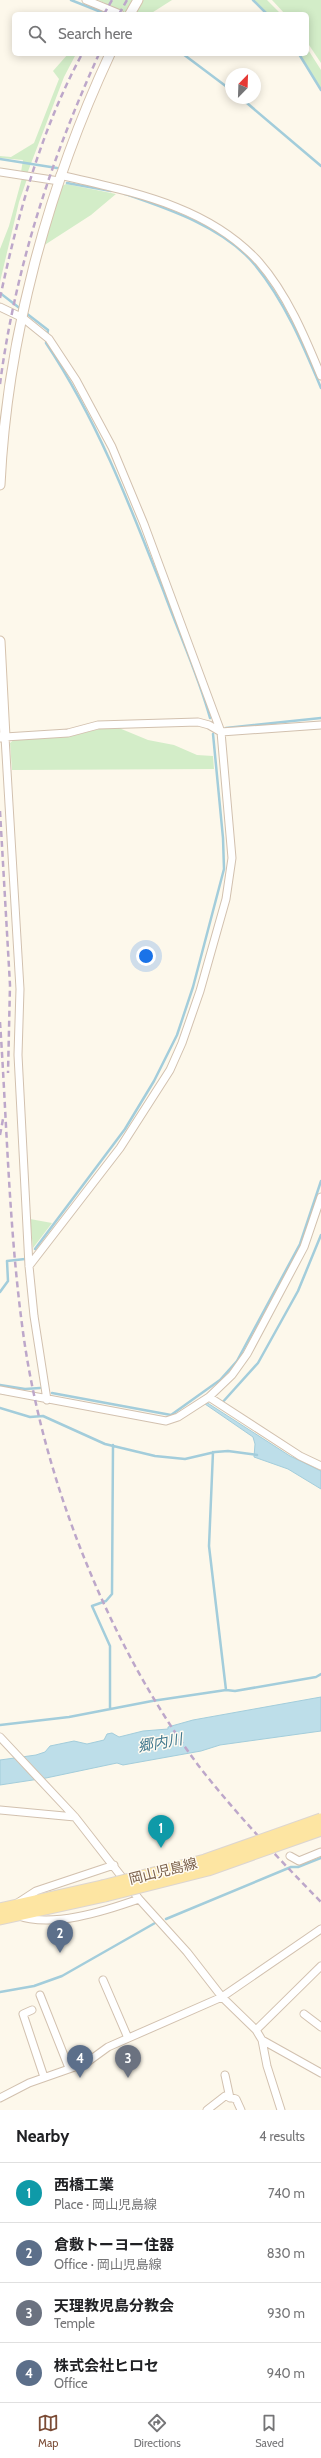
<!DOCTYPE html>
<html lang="en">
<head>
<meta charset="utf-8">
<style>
	body { margin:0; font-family:Cabin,"Noto Sans JP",sans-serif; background:#f2f2f2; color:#202124 }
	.compass { position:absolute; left:225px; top:68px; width:36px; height:36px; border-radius:50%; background:#fff; box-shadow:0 2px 10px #0003; rotate:23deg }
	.you { position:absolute; left:146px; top:956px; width:14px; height:14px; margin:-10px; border:3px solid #fff; border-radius:50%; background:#1a73e8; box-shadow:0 0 0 6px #1a73e833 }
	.badge { display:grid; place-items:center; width:26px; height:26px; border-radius:50%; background:#7b4c36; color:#fff; font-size:13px; font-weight:700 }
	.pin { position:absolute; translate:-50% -33px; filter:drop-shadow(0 1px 2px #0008) }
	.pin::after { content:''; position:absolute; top:21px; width:14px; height:12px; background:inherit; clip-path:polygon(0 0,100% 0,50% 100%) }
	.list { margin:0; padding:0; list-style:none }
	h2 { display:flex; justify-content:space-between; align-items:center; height:52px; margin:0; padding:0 16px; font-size:17px }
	h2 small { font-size:13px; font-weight:400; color:#757577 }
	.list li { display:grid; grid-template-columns:26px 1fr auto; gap:12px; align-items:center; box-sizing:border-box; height:60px; padding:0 16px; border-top:1px solid #e0e0e0 }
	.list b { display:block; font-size:15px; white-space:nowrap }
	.list p { margin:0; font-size:13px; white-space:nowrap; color:#757577 }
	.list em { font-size:13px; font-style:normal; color:#757577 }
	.icon { flex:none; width:22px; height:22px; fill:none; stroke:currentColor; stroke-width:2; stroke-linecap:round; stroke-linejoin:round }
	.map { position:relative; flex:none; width:321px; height:2110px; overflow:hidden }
	.search { position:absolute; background:#fff; box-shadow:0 2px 10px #0003; left:12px; right:12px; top:12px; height:44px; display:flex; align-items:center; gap:10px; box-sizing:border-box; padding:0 14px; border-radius:6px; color:#757577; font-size:15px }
	.sheet { height:292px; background:#fff }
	nav { display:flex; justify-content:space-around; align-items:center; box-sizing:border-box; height:56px; border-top:1px solid #e0e0e0; background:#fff; font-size:11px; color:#757577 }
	nav a { display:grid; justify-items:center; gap:2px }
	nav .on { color:#7b4c36 }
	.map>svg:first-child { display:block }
	.green { fill:#d3edc8 }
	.water { fill:#bddee9; stroke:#a3cddb }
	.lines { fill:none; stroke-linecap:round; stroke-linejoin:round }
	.stream { stroke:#a3cddb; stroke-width:2.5 }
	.street-casing { stroke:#d2c1af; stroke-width:9 }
	.secondary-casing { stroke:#d5c2ad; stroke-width:11 }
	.primary-casing { stroke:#ddd6d0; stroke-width:13 }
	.street { stroke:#fff; stroke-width:7 }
	.secondary { stroke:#fff; stroke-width:9 }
	.primary { stroke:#fde5a2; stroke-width:11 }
	.rail { stroke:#bda7ca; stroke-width:2.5; stroke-dasharray:6 4; stroke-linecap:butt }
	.primary-bridge-casing { stroke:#ddd6d0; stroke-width:13; stroke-linecap:butt }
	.primary-bridge { stroke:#fde5a2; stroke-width:11 }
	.labels { text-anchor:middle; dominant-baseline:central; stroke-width:3; stroke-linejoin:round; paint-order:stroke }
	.street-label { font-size:14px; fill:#7b614c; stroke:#fffbf2 }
	.water-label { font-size:15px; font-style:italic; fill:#437a8f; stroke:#fffbf2 }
</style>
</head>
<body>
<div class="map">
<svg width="321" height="2110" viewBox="0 0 321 2110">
	<rect width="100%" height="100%" fill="#fdf8eb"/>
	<path class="green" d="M98,0H172L150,14H127Z
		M254,0H267L281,14H268Z
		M272,0H321V63L307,42V14H285Z
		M307,48L321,70V89L300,54H307Z
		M68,54H76L64,77L27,174L21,172L23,160L0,158V156L11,157L34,143L59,79L53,71Z
		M22,178L27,179L19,202L0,282V249L9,226Z
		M66,184L116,194L91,215L43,246L62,186Z
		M119,728L148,740L174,745L197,755L213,756L214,769L12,770L10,743L15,739L67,737L99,729Z
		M30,1219L52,1223L33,1248Z"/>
	<path class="water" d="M206,1402L290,1456L321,1471V1489L288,1469L254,1457L255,1444L253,1437L205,1404Z
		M321,1697V1731L220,1745L201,1751L123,1765L117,1763L46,1778L0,1785V1760L36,1755L45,1752L50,1746L74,1741L87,1744L104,1740L107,1734L112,1733L119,1737L143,1731L168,1729V1727L193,1720Z"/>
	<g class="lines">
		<path class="stream" d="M71,0L106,14
			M253,0L267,14
			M183,54L231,90
			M299,54L321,90
			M241,98L321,166
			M0,159L57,168
			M67,183L111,191
			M125,194C169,209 225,228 255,265C285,302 303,345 321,388
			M0,293L22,310
			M26,313L48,330L46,343C98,421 131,508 165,595C180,636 199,677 210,718
			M226,728L321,718
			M35,1249L125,1129L154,1081L177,1035L193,987L224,869L223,838L213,734
			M0,1292L8,1281L7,1261L25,1259
			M0,1385L25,1389L40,1388
			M52,1393L171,1415L220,1380L237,1361L300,1244L321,1181
			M221,1404L258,1363L298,1291L321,1235
			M0,1408L30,1417L43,1416L105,1444L155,1456L185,1459L215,1452L228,1451L257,1455
			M213,1452L209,1546L226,1690
			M110,1709V1646L92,1606L106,1601L112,1594L113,1445
			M0,1725L69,1717L152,1701L226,1690L235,1691L316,1677L321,1674
			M166,1919L291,1867H298L321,1858
			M0,1992L34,1986L62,1976L155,1923"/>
		<defs>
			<path id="street" d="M86,0L120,14
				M0,172L59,181
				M60,175C131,192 207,205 259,262C287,294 305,337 321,376
				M0,307L23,318L49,339L76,380L112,447L144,524L221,732L232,858L226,899L200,991L182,1043L170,1070L120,1148L29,1266
				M0,1390L166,1421L178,1417L209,1397L232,1375L247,1354L304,1247L321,1197
				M209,1397L300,1456L321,1466
				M47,1400L34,1316L29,1266L18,1055L20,989L5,737L68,733L98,725L198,722L209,725L221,732L321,725
				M0,1737L75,1817L139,1899L187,1952L222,1997L256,2030L262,2040L267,2066L281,2110
				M0,1810L75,1817
				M290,1856L299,1861L321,1852
				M16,1904L36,1891L114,1865
				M17,1915C50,1929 105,1911 139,1899
				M103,1980L128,2038
				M40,1995L69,2068
				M32,2010L23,2014L44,2077
				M304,2014L321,2027
				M256,2030L321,1966
				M262,2040L321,2073
				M225,2075L230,2098
				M0,2098L29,2083L86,2063L108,2047L222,1997L321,1929
				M207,2110L225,2096L236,2099L241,2110"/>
			<path id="secondary" d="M130,14L138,0
				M0,485C7,338 48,187 110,54
				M0,641L5,737H0"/>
			<path id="primary" d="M0,1909L102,1886
				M0,1919L105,1896"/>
		</defs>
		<use href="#street" class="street-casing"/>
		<use href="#secondary" class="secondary-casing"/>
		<use href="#primary" class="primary-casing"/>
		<use href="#street" class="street"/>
		<use href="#secondary" class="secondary"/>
		<use href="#primary" class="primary"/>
		<path class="rail" d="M104,14L112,0
			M119,14L127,0
			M0,298C18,214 41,130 82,54
			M0,384C15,269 51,159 99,54
			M0,811L10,985L8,1073
			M0,1022C7,1125 9,1230 23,1332C43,1480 109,1645 198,1765C236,1814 278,1858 321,1902
			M0,1135L3,1119"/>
		<defs>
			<path id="primary-bridge" d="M102,1886L205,1860L321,1819
				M105,1896L208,1870L321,1830"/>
		</defs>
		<use href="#primary-bridge" class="primary-bridge-casing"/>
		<use href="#primary-bridge" class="primary-bridge"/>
	</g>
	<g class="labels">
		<g class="street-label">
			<text transform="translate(163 1871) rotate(-14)">岡山児島線</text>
		</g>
		<g class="water-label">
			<text transform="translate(160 1743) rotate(-10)">郷内川</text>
		</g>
	</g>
</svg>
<svg class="compass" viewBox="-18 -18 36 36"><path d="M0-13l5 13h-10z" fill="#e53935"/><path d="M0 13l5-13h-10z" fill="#757577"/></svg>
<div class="you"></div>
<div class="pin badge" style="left:161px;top:1848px;background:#0f9aa8">1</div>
<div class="pin badge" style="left:60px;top:1953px;background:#5c6f8a">2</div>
<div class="pin badge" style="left:128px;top:2078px;background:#6b7280">3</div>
<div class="pin badge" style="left:80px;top:2078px;background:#5c6f8a">4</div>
<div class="search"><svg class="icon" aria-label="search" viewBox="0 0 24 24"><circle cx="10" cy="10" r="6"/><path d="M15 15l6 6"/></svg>Search here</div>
</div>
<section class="sheet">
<h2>Nearby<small>4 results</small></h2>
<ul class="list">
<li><span class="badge" style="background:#0f9aa8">1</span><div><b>西橋工業</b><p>Place · 岡山児島線</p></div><em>740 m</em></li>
<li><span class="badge" style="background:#5c6f8a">2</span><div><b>倉敷トーヨー住器</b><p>Office · 岡山児島線</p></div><em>830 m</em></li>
<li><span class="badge" style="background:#6b7280">3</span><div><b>天理教児島分教会</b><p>Temple</p></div><em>930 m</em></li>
<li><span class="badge" style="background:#5c6f8a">4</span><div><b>株式会社ヒロセ</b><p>Office</p></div><em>940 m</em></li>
</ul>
</section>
<nav>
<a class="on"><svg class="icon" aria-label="map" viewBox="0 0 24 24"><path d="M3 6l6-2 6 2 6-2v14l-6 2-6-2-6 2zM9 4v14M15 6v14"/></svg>Map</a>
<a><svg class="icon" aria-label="directions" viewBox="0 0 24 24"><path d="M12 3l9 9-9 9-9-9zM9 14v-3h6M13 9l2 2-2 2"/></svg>Directions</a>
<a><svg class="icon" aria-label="saved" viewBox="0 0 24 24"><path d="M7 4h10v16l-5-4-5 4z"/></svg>Saved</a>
</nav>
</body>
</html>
